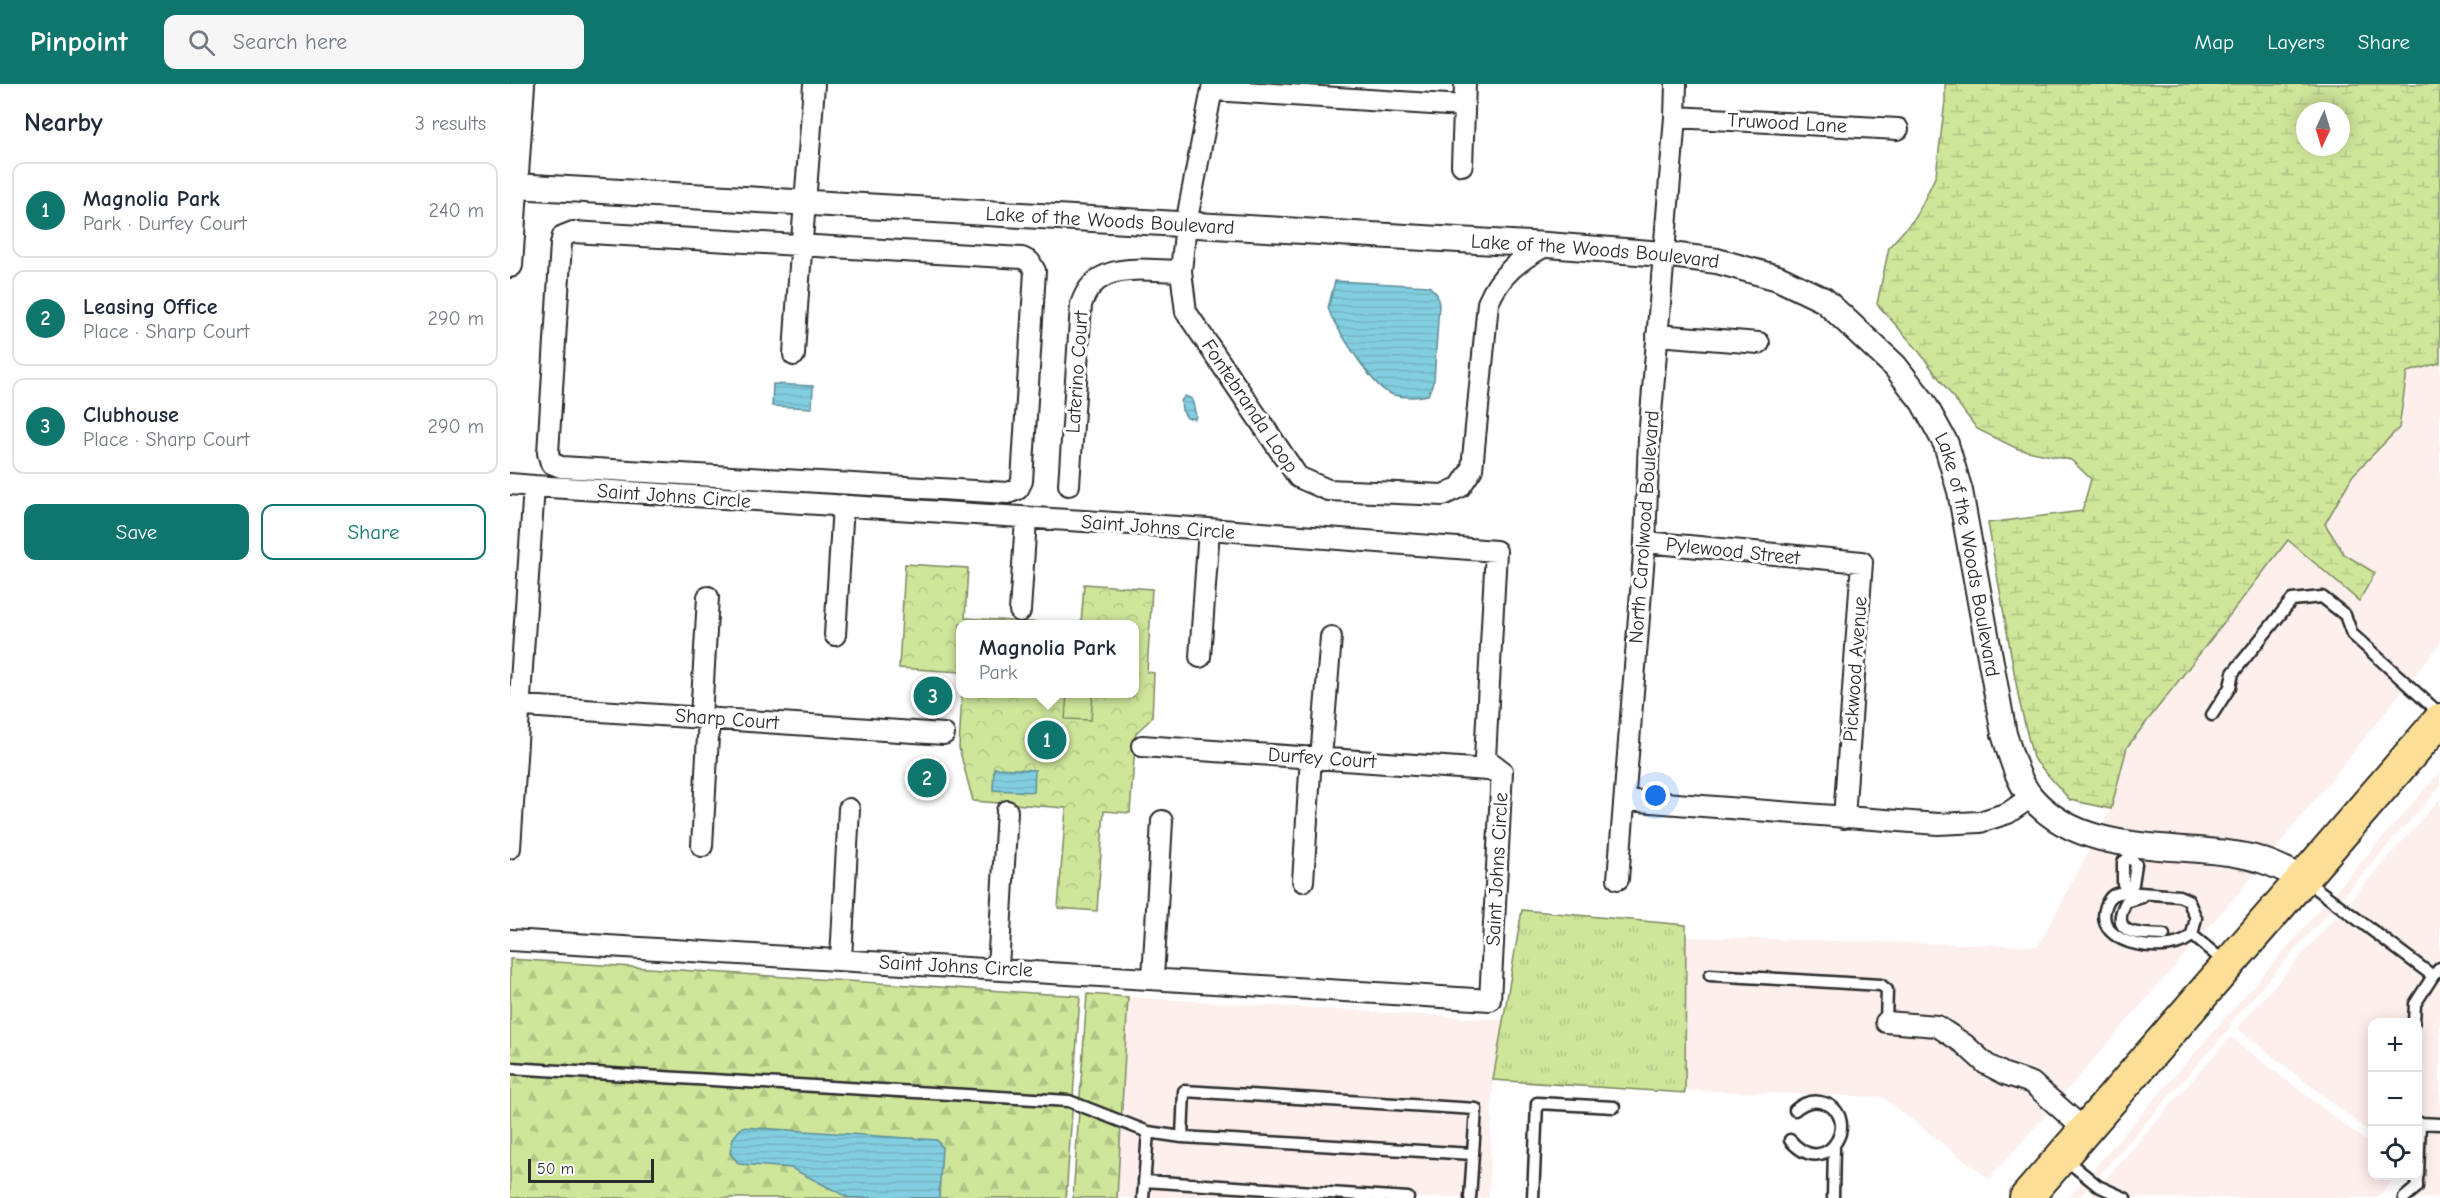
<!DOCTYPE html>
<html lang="en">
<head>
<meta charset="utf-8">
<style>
	body { margin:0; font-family:"Comic Neue",sans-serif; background:#f6f6f7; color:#1f2937 }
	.controls { position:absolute; right:18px; bottom:18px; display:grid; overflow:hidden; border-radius:12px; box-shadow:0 3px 15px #0003 }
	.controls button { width:54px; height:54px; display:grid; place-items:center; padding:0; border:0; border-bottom:2px solid #e0e1e3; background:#fff; color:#1f2937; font:30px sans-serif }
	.compass { position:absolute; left:1786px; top:18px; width:54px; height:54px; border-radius:50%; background:#fff; box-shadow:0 3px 15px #0003; rotate:184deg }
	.scale { position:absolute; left:18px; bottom:15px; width:126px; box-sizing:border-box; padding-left:6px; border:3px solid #2b2b2b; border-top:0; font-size:16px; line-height:21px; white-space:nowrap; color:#2b2b2b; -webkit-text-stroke:4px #fff; paint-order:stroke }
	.you { position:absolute; left:1146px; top:712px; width:21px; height:21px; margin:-15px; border:4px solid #fff; border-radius:50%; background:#1a73e8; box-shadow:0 0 0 9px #1a73e833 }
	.badge { display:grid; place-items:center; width:39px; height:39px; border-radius:50%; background:#0f766e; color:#fff; font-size:20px; font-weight:700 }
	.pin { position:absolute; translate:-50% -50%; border:3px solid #fff; box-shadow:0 2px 6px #0006 }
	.popup { position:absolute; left:446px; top:536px; width:183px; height:78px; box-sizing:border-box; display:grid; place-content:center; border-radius:12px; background:#fff; filter:drop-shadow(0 2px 4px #0005); font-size:20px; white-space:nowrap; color:#747a83 }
	.popup b { font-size:22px; color:#1f2937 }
	.popup::after { content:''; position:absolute; left:50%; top:100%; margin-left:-12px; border:12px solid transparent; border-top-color:#fff }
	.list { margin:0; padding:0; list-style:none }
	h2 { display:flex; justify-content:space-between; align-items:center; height:78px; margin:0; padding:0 24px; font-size:26px }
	h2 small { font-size:20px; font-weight:400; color:#747a83 }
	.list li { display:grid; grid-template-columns:39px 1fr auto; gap:18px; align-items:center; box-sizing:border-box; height:96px; margin:0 12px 12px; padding:0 12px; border:2px solid #e0e1e3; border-radius:12px }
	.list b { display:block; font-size:22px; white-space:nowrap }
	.list p { margin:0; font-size:20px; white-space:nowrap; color:#747a83 }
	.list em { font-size:20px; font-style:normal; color:#747a83 }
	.actions { display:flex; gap:12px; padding:18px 24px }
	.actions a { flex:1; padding:14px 0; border:2px solid #0f766e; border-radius:12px; text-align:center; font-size:21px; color:#0f766e }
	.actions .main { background:#0f766e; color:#fff }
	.icon { flex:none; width:33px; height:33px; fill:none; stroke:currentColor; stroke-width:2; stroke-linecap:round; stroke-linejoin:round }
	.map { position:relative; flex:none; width:1930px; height:1114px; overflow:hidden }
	header { display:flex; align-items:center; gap:36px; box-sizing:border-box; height:84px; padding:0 30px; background:#0f766e; color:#fff }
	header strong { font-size:28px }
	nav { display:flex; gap:33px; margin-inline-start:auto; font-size:21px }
	.search { width:420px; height:54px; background:#f6f6f7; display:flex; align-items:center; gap:15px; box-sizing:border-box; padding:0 21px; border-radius:12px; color:#747a83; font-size:22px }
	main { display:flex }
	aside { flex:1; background:#fff }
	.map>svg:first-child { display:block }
	.built { fill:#fdefeb }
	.grass { fill:url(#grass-tufts); stroke:#7c8862; stroke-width:1.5 }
	.forest { fill:url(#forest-firs); stroke:#7c8862; stroke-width:1.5 }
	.wetland { fill:url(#wetland-marsh); stroke:#7c8862; stroke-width:1.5; fill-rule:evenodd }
	.park { fill:url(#park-crowns); stroke:#7c8862; stroke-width:1.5 }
	.garden { fill:#cee59a; stroke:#7c8862; stroke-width:1.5 }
	.water { fill:url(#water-rules); stroke:#5f8d98; stroke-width:1.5 }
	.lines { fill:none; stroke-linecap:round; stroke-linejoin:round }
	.service-casing { stroke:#2b2b2b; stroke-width:15 }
	.minor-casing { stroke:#2b2b2b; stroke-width:24 }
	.tertiary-casing { stroke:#2b2b2b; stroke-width:28 }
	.primary-casing { stroke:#2b2b2b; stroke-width:36 }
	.service { stroke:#fff; stroke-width:10 }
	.minor { stroke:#fff; stroke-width:20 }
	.tertiary { stroke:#fff; stroke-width:24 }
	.primary { stroke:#fdde96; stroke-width:32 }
	.labels { text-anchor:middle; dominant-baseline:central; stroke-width:6; stroke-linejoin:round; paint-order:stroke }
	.street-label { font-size:20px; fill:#2b2b2b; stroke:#fff }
</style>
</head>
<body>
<header>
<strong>Pinpoint</strong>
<div class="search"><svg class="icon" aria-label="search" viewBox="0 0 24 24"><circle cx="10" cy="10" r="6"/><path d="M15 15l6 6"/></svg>Search here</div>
<nav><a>Map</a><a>Layers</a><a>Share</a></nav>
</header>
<main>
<aside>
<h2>Nearby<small>3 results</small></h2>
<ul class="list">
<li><span class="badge">1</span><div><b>Magnolia Park</b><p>Park · Durfey Court</p></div><em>240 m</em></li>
<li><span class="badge">2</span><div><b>Leasing Office</b><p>Place · Sharp Court</p></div><em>290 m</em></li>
<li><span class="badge">3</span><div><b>Clubhouse</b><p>Place · Sharp Court</p></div><em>290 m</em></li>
</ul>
<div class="actions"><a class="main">Save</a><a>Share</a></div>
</aside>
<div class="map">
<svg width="1930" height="1114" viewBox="0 0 1930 1114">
	<defs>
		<pattern id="grass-tufts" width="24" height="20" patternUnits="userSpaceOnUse" patternTransform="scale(1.5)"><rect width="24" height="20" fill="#cee59a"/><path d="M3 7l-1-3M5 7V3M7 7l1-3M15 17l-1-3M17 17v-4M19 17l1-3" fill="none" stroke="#b1c585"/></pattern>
		<pattern id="forest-firs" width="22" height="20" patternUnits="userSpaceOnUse" patternTransform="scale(1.5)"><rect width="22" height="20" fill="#cee59a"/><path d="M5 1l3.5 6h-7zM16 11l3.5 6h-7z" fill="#b1c585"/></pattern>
		<pattern id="wetland-marsh" width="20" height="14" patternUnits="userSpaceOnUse" patternTransform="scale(1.5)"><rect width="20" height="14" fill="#cee59a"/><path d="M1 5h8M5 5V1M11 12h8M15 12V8" fill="none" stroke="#b1c585"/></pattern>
		<pattern id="park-crowns" width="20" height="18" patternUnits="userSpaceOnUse" patternTransform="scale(1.5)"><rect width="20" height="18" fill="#cee59a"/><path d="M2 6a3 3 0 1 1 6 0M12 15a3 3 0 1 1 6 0" fill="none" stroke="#b1c585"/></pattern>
		<pattern id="water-rules" width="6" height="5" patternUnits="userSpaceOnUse" patternTransform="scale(1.5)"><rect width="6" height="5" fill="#82cee1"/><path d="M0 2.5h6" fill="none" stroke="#70b1c1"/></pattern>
	</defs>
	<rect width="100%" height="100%" fill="#fff"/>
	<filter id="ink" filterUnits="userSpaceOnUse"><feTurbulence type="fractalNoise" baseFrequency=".0167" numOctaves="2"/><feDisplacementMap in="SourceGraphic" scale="12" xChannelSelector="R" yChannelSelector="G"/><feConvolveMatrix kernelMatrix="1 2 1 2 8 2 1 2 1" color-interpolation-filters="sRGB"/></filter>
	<g filter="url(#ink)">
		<path class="built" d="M1930,279V560L1762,769L1591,744L1601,725L1617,663L1778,456L1848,517L1865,489L1834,470L1815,440L1843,392L1889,344L1897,288Z
			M1930,688V703L1721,938L1719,945L1569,1114H1558Z
			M1930,715V1114H1898L1900,1092H1908V938H1862V1050L1727,944Z
			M1581,763L1594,767L1595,765L1722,779L1749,785L1551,1013L1532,996V993L1520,986L1518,988L1499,981L1480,972L1458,952L1432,933L1368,927L1367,947L1424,951L1472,989L1493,1000L1517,1008L1539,1027L1479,1095L1372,1013L1175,1006L1176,853L1528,862Z
			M618,913L994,936L983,996L979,1114H607Z
			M1720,953L1862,1062V1092H1886L1867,1114H1579Z"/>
		<path class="grass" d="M1012,826L1176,841L1175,1009L983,996Z"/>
		<path class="forest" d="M0,875L570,912L556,1114H0Z
			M577,910L618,913L607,1114H563Z"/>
		<path class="wetland" d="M1435,0H1930V279L1897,288L1889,344L1843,391L1815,440L1834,470L1865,489L1849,517L1778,456L1617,663L1601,725L1560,716L1523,674L1509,616L1478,439L1572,427L1581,395L1561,376L1508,365L1467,345L1407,265L1367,220L1379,163L1406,133L1426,91L1435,17ZM1795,27H1831V63H1795Z"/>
		<path class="park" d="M395,480L458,484L455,534L554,540H450V588L389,584Z
			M574,500L642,505L637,588L644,589L642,634L626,649L620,729L594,727L587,827L548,824L556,724L463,717L449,664L452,610H624V540H571Z"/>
		<path class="garden" d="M557,610H583L581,636L555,635Z"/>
		<path class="water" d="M825,197L919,202L927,210L929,221L924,296L918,311C906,314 888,314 877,308C861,299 832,251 822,234L818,224Z
			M263,300L303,302L302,324L262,322Z
			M675,312L682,315L686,332L685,335L677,334L672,326L671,317Z
			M484,684L525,686L524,708L483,706Z
			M232,1043L427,1056L432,1063L429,1114H339L281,1084L229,1080L220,1069L223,1054Z"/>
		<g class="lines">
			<defs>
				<path id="service" d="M1702,631L1720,603L1723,589L1782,516L1812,513L1835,531L1842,550L1930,630
					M1795,796L1923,892L1930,884
					M1618,804L1613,800V778L1620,773L1621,760
					M1617,808L1669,812L1678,816L1686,834L1682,851C1665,872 1581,864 1596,822C1600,810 1606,809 1617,808Z
					M1617,808L1618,804L1623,800L1626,780L1620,773
					M1632,813L1616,818C1598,852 1630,850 1654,851
					M1682,851L1717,880
					M1200,891L1371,901L1377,906L1376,938
					M1904,938L1905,920L1923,892
					M0,984L559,1017L638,1048L633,1114
					M1908,1039L1930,1040
					M638,1048L672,1053
					M1280,1056C1319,1101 1355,1027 1310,1018C1300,1016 1292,1020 1285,1026
					M1555,1075L1588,1102L1615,1114
					M1908,1091L1910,1039
					M634,1097L898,1114
					M960,1114L966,1025L674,1007L672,1053L963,1070
					M1023,1114L1027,1019L1104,1023
					M1323,1114L1324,1062
					M1894,1114L1907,1103V1092"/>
				<path id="minor" d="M703,0L676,140L671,187L676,228L788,393L818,406L933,411L950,403L962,385L978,219C990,190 1010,175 1037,161
					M703,6L953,22
					M1165,33L1388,45
					M952,81L955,0
					M63,148L512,174L520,178L525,187L512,397L508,405L498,409L51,383L41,379L38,369L51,160L53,152Z
					M1147,251L1249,259
					M284,271C289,180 298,91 304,0
					M0,400L24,402
					M559,401L571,221C585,175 633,187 671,187
					M1135,458L1352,478L1334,734
					M510,527L516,435
					M325,551L333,421
					M690,573L699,445
					M0,621L434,650
					M191,633L198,513
					M632,662L992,687
					M811,674L821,553
					M1115,716L1428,740L1470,738L1498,729L1521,713
					M192,762L199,634
					M0,764L24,402L699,445L986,467L975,674L992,687
					M1108,795L1135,458L1139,355L1165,33L1166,0
					M793,797L801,673
					M0,856L980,916L992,687
					M331,875L339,725
					M488,884L497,727
					M643,894L652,737
					M1376,938L1427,942L1454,960L1476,980L1495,990L1522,999L1576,1047"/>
				<g id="tertiary">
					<path id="s1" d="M5,102L1037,161L1153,170L1207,177L1268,194L1314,216L1385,282L1413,318L1436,360L1450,407L1494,650C1501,671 1507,696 1521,713C1571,771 1656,759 1724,770C1749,773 1770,783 1792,794"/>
					<path d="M0,181L12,0"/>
				</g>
				<path id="primary" d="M1516,1114L1930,636"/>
			</defs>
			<use href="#service" class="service-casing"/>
			<use href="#minor" class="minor-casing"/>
			<use href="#tertiary" class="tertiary-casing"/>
			<use href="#primary" class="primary-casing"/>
			<use href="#service" class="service"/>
			<use href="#minor" class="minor"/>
			<use href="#tertiary" class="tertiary"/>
			<use href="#primary" class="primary"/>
		</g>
	</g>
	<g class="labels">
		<g class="street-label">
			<text transform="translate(1277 39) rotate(3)">Truwood Lane</text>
			<text stroke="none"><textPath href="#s1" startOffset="596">Lake of the Woods Boulevard</textPath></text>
			<text stroke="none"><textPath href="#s1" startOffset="1082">Lake of the Woods Boulevard</textPath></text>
			<text transform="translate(567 288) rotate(-86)">Laterino Court</text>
			<text transform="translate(740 322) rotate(56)">Fontebranda Loop</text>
			<text transform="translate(164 412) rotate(4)">Saint Johns Circle</text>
			<text transform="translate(648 443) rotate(4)">Saint Johns Circle</text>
			<text transform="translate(1134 443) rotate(-86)">North Carolwood Boulevard</text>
			<text transform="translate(1223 467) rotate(6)">Pylewood Street</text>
			<text stroke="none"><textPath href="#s1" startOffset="1622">Lake of the Woods Boulevard</textPath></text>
			<text transform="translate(1345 585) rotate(-86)">Pickwood Avenue</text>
			<text transform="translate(217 635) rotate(4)">Sharp Court</text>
			<text transform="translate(812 674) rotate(4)">Durfey Court</text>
			<text transform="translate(987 785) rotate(-87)">Saint Johns Circle</text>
			<text transform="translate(446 882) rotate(3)">Saint Johns Circle</text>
		</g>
	</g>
</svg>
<div class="controls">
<button>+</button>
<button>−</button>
<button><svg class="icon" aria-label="locate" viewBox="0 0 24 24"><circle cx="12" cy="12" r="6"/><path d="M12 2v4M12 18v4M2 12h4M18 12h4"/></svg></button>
</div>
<svg class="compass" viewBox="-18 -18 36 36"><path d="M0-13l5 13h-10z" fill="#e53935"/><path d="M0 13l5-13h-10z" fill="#747a83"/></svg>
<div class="scale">50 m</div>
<div class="you"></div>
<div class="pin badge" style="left:537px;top:656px">1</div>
<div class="popup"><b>Magnolia Park</b>Park</div>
<div class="pin badge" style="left:417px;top:694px">2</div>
<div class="pin badge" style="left:423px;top:612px">3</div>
</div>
</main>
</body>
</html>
